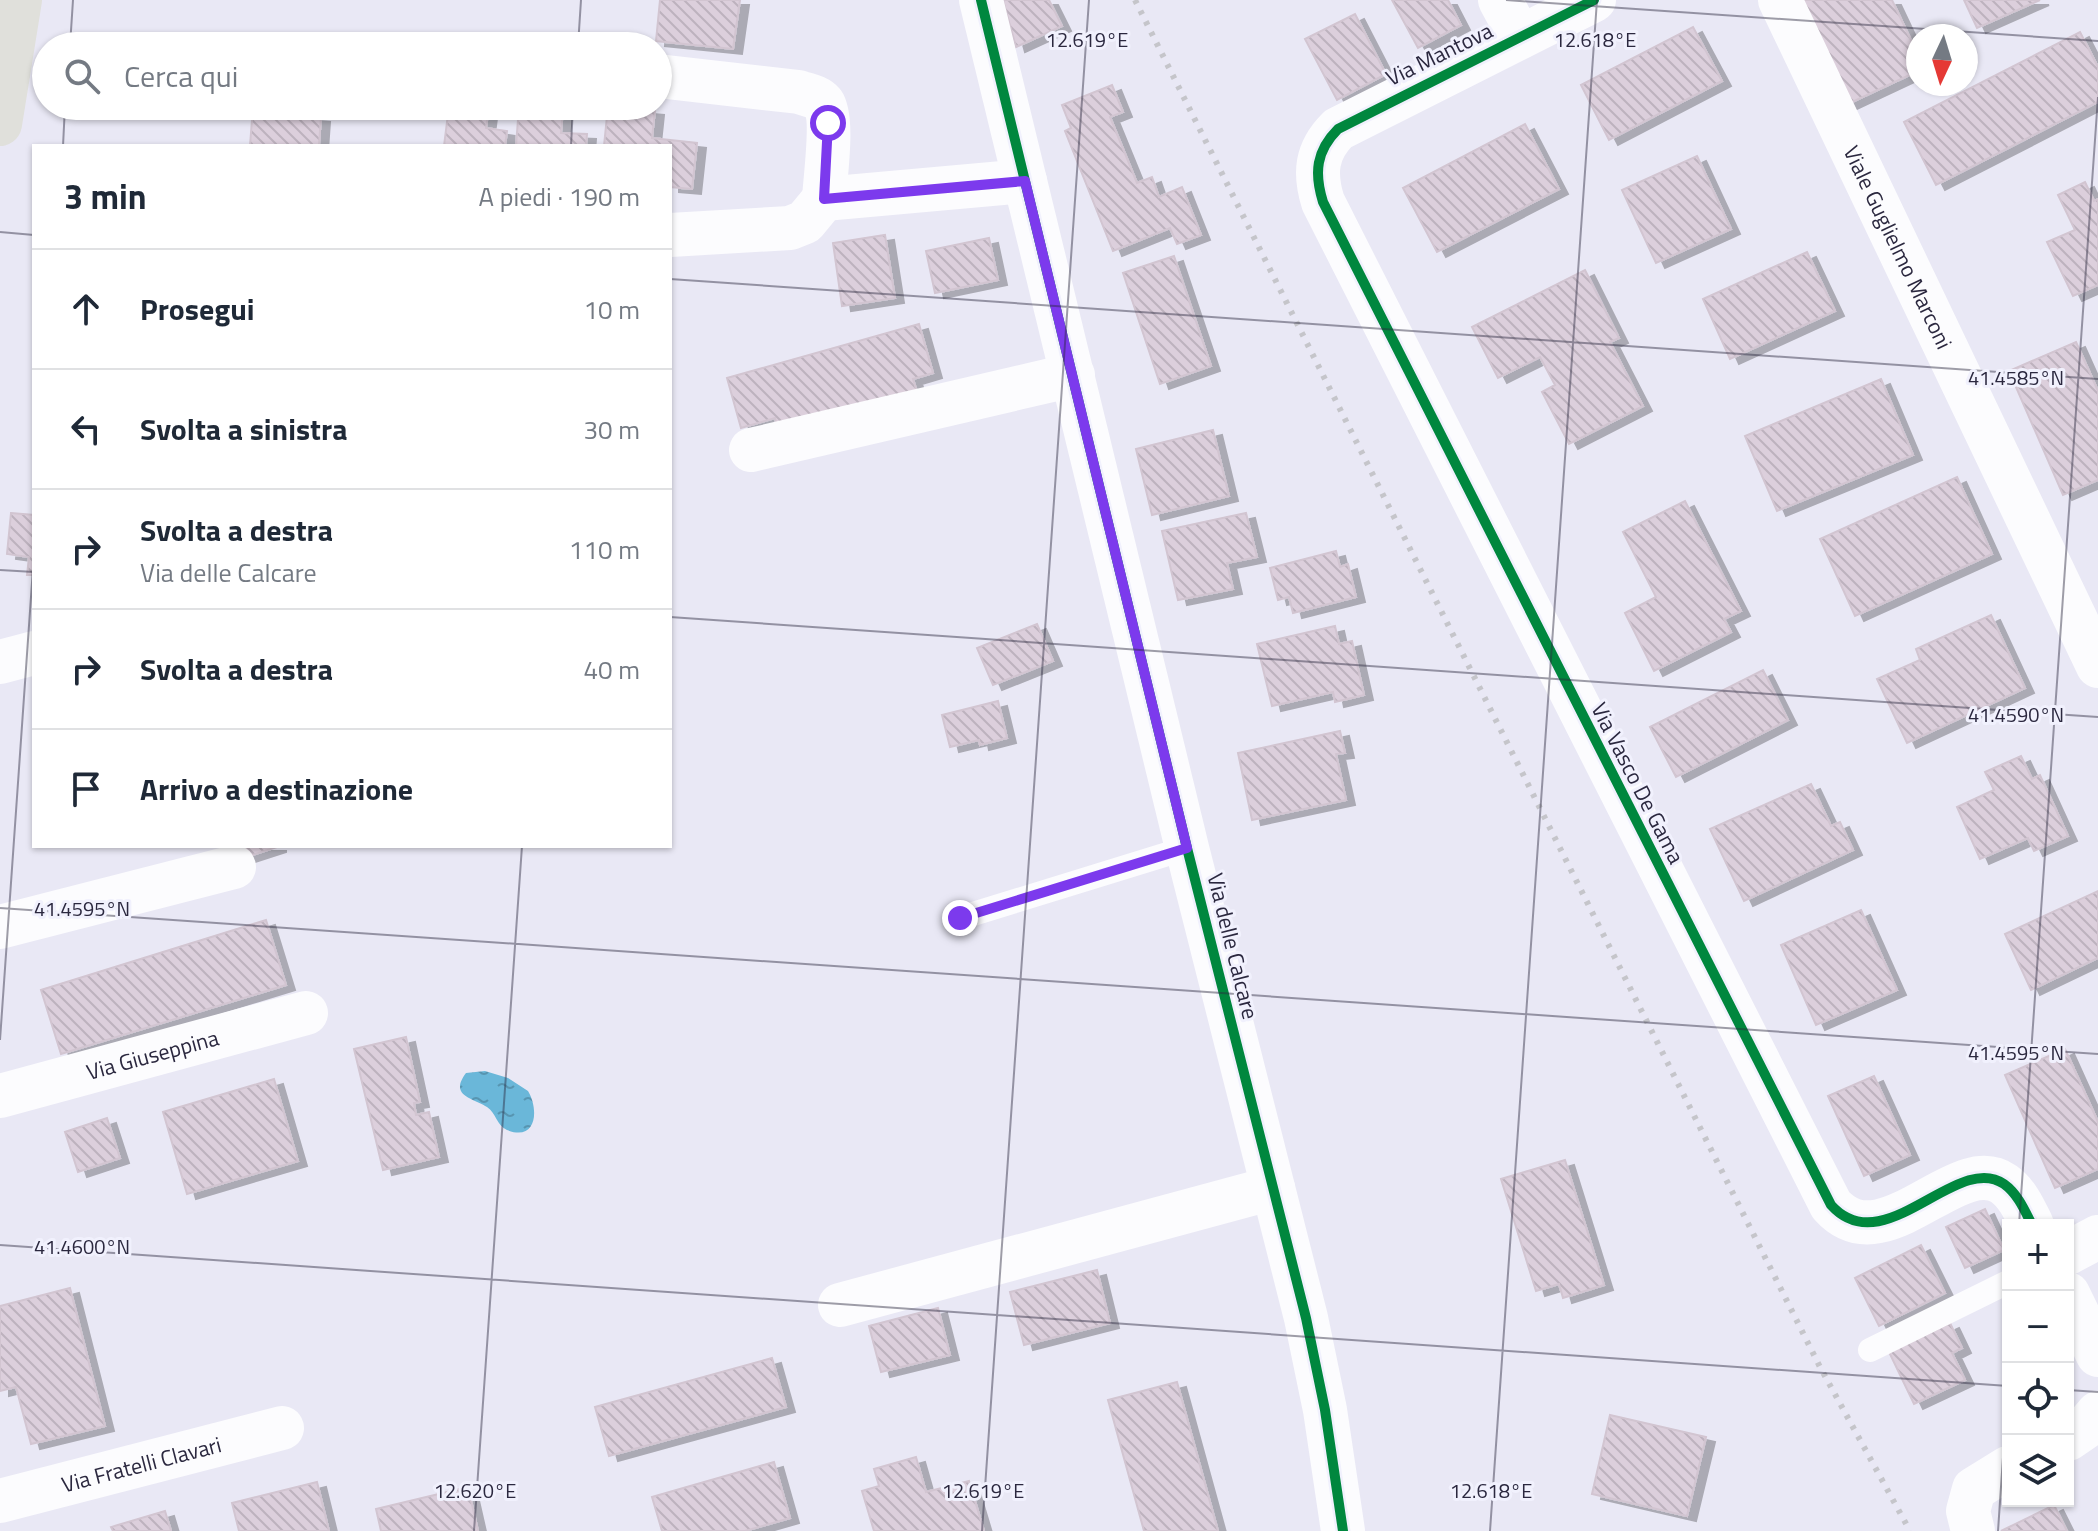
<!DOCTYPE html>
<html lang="it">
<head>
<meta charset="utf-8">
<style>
	body { margin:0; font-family:"Titillium Web",sans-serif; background:#f2f2f3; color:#1f2937 }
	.controls { position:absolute; right:24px; bottom:24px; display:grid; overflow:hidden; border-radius:0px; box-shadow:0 2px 6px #0004 }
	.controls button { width:72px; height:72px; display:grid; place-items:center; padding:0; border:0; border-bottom:2px solid #e0e1e3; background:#fff; color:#1f2937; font:40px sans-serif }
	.compass { position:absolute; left:1906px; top:24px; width:72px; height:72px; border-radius:50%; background:#fff; box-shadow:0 2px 6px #0004; rotate:184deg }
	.stop { position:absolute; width:24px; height:24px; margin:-18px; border:6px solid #7c3aed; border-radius:50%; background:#fff }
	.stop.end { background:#7c3aed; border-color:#fff; box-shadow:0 2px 8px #0008 }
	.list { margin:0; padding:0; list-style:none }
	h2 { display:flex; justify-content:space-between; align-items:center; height:104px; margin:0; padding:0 32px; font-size:34px }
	h2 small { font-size:26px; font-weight:400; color:#747a83 }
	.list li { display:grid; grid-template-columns:52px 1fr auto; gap:24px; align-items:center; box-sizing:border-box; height:120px; padding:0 32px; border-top:2px solid #e0e1e3 }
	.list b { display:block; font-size:30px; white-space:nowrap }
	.list p { margin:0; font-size:26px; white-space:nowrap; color:#747a83 }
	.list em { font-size:26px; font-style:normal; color:#747a83 }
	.icon { flex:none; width:44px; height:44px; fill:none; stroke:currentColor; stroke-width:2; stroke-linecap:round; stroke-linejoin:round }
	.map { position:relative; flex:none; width:2098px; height:1531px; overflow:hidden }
	.search { position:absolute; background:#fff; box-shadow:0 2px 6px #0004; left:32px; top:32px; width:640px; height:88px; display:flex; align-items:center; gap:20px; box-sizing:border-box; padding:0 28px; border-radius:44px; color:#747a83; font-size:30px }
	.panel { position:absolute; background:#fff; box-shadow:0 2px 6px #0004; left:32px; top:144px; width:640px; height:704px; border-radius:0px }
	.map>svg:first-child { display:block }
	.water { fill:url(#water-ripples) }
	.building { fill:url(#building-back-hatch); stroke:#d2c5d1; stroke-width:2; filter:url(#shadow) }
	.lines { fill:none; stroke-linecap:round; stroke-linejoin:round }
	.service { stroke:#fcfcfe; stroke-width:24 }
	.minor { stroke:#fcfcfe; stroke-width:44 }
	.primary { stroke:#e0e0db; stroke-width:44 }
	.rail { stroke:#c5c5ca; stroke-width:6; stroke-dasharray:4 8; stroke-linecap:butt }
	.cycleway-casing { stroke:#f1f1fd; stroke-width:15 }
	.cycleway { stroke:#00873e; stroke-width:10 }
	.route { stroke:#7c3aed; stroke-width:10 }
	.ticks { fill:none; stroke:#2b283f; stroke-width:2; stroke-opacity:0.45 }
	.labels { text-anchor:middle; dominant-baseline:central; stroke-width:6; stroke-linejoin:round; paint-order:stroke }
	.street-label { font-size:22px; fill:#2b283f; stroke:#f1f1fd }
	.ticks-label { font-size:20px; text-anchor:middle; fill:#2b283f; stroke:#f1f1fd; stroke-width:6; stroke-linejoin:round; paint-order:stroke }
</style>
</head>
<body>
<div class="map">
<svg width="2098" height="1531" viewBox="0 0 2098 1531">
	<defs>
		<pattern id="water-ripples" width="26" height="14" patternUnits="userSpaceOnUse" patternTransform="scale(2)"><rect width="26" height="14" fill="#6ab7d9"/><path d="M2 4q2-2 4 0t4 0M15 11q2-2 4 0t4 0" fill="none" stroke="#5795b1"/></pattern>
		<pattern id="building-back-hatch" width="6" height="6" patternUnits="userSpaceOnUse" patternTransform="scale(2)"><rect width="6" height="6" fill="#dccfdc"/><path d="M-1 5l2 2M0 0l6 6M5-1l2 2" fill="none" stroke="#bdb2be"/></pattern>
		<filter id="shadow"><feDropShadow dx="9" dy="5" stdDeviation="0" flood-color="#0004"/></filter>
	</defs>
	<rect width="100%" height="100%" fill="#e9e8f5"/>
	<path class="water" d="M485,1071L508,1078L528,1091C539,1109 537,1142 507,1130C497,1126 496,1113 487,1107C475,1098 448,1097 466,1073Z"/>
	<path class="building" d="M660,0H740L733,49L656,41Z
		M1003,0H1049L1062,26L1016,47Z
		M1392,0H1448L1461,25L1418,48Z
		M1797,0H1892L1918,55V71L1848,104Z
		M1964,0H2040L1977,28Z
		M1355,14L1386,74L1337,100L1305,39Z
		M1693,27L1722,81L1609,140L1581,85Z
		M2080,32L2098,67V102L1936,185L1904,122Z
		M1112,85L1123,112L1110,117L1137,183L1152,177L1159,197L1182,187L1201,235L1177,244L1170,228L1113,251L1065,131L1071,128L1062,105Z
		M253,106H297L296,115L321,117L319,145L327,146H250Z
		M449,106H489L486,128L507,131L505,146H444Z
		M519,106L563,109L561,133L587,134L586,146H516Z
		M608,106L655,110L652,138L697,143L692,189L670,187V146H604Z
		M1525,124L1559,189L1437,252L1403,188Z
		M1697,156L1731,229L1656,263L1622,190Z
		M2085,182L2094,201L2098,199V285L2073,296L2047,242L2075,230L2058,195Z
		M885,235L895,298L842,306L833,243Z
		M989,238L998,280L935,293L926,251Z
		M1807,252L1835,311L1730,359L1703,299Z
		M1174,256L1211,366L1160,384L1123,273Z
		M1585,270L1619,338L1610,342L1643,406L1569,444L1542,392L1555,385L1540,357L1498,378L1472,327Z
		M919,324L933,373L913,379L917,392L778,431L775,418L741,428L727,378Z
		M2076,342L2098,391V480L2063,495L2009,371Z
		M1881,379L1913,455L1777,511L1745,436Z
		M1213,430L1229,496L1152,515L1136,449Z
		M1957,477L1992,554L1855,616L1820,539Z
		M1685,501L1741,611L1724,619L1731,632L1654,671L1625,613L1656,597L1623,532Z
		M11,513L34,515V575H27L29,557L7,554Z
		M1246,513L1257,557L1227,563L1233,589L1178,600L1162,531Z
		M1336,551L1340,567L1348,564L1356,597L1293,613L1289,597L1278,600L1270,568Z
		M1991,615L2025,688L1907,743L1877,679L1920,660L1916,649Z
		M1037,624L1053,661L993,685L977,648Z
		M1335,626L1339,644L1352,641L1364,695L1335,702L1333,692L1272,706L1257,644Z
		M1763,670L1788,720L1676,777L1650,727Z
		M998,701L1007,738L980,745L979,740L950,747L942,715Z
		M1340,731L1345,753L1336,754L1346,800L1252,820L1238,753Z
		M2021,756L2032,779L2040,775L2068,836L2034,851L2028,838L1980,859L1957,807L1994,790L1985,772Z
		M1811,784L1831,826L1840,822L1853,850L1744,901L1710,829Z
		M229,846H277V847L234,861Z
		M2098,891V958L2031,990L2005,934Z
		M1861,910L1897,990L1816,1025L1781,945Z
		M266,920L286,985L61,1054L41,990Z
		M406,1037L420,1102L414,1103L416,1115L429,1112L439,1157L383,1170L354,1049Z
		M2065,1049L2098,1122V1169L2055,1188L2005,1075Z
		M1874,1076L1910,1155L1864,1176L1828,1096Z
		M274,1079L298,1161L187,1194L163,1112Z
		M107,1118L120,1158L78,1172L65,1132Z
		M1565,1160L1604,1285L1563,1298L1559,1284L1536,1291L1501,1179Z
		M1985,1209L2004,1250L1965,1268L1946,1227Z
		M1921,1245L1945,1293L1879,1326L1855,1278Z
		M1097,1270L1110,1323L1024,1345L1010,1292Z
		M70,1288L105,1426L31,1444L16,1387L0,1391V1306Z
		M938,1308L950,1355L881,1372L869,1326Z
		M1950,1323L1962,1348L1952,1353L1965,1380L1914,1404L1889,1352Z
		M772,1358L786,1407L609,1456L595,1407Z
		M1177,1382L1218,1531H1144L1108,1400Z
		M1610,1415L1706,1437L1687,1516L1592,1494Z
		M916,1457L926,1492L969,1481L984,1531H874L862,1491L879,1486L874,1469Z
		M774,1462L790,1518L745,1531H662L652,1497Z
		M317,1482L329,1531H239L232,1503Z
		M468,1487L478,1531H381L376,1509Z
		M2054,1505L2067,1531H2001Z
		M165,1511L171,1531H113L111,1527Z"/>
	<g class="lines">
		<path class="service" d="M960,918L1187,848
			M1870,1350L2008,1282"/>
		<g class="minor">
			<path d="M981,0L1187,848L1306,1318L1325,1410L1343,1531"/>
			<path d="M1500,0L1520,37"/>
			<path d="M1594,0L1338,129C1316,151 1314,173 1323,202L1831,1205C1884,1264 1957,1151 2004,1184C2018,1194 2025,1211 2032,1225"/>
			<path id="s1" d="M1780,0L2098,666"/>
			<path d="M658,76L799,92C807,95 817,96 823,103C834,118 825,179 824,199"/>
			<path d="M670,235L790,228L805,222L824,199L1025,181"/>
			<path d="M751,450L1073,375"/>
			<path d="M0,662L34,653"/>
			<path d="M0,927L234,867"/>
			<path id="s2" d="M0,1096L306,1013"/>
			<path d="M2068,1253L2098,1237"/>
			<path d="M2068,1294L2098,1355"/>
			<path d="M840,1305L1273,1188"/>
			<path d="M2068,1439L2087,1426L2098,1413"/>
			<path id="s3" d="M0,1501L282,1428"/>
			<path d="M1973,1531L1968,1511L1974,1489L2008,1468"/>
		</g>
		<path class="primary" d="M0,124L20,0"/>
		<path class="rail" d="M1135,0L1820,1367L1910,1531"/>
		<defs>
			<path id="cycleway" d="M981,0L1187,848L1306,1318L1325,1410L1343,1531
				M1594,0L1338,129C1316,151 1314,173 1323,202L1831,1205C1884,1264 1957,1151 2004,1184C2018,1194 2025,1211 2032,1225"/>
		</defs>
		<use href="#cycleway" class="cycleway-casing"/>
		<use href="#cycleway" class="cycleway"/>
	</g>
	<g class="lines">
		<path class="route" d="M828,123L824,199L1025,181L1187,848L960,918"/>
	</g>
	<path class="ticks" d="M1506,0L2098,41M70,46L73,0M578,46L581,0M63,146L65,106M571,146L573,106M0,232L34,235M670,279L2098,379M0,570L34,572M670,617L2098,717M0,908L2098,1054M0,1040L34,554M2019,1225L2098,97M0,1245L2008,1386M2068,1390L2098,1392M474,1531L522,846M982,1531L1089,0M1490,1531L1597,0M1998,1531L2008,1384"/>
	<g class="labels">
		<g class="street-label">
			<text transform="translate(1439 54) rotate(-26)">Via Mantova</text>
			<text stroke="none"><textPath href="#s1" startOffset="274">Viale Guglielmo Marconi</textPath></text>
			<text transform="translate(1638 783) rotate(63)">Via Vasco De Gama</text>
			<text transform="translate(1233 946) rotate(76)">Via delle Calcare</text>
			<text stroke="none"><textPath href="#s2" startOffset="158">Via Giuseppina</textPath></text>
			<text stroke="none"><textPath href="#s3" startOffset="146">Via Fratelli Clavari</textPath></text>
		</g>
	</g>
	<g class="ticks-label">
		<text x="1087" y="47">12.619°E</text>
		<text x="1595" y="47">12.618°E</text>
		<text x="2016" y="385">41.4585°N</text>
		<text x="2016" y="722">41.4590°N</text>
		<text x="82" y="916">41.4595°N</text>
		<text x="2016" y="1060">41.4595°N</text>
		<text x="82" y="1254">41.4600°N</text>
		<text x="475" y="1498">12.620°E</text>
		<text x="983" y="1498">12.619°E</text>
		<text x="1491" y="1498">12.618°E</text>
	</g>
</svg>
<div class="controls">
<button>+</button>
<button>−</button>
<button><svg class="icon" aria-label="locate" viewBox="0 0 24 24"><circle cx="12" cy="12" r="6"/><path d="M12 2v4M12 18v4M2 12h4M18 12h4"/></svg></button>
<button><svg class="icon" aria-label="layers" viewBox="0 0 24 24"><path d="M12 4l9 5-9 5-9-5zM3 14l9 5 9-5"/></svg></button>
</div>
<svg class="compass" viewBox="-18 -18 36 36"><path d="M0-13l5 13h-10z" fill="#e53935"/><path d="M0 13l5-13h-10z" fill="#747a83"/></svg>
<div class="stop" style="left:828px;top:123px"></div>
<div class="stop end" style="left:960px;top:918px"></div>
<div class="search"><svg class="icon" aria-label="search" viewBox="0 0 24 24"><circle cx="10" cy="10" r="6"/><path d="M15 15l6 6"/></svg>Cerca qui</div>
<section class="panel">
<h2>3 min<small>A piedi · 190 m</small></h2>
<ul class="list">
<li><svg class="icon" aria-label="ahead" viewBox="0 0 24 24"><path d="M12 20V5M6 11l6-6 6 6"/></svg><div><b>Prosegui</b></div><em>10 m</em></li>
<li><svg class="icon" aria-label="left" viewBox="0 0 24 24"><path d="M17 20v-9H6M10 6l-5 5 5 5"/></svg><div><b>Svolta a sinistra</b></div><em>30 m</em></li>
<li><svg class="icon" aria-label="right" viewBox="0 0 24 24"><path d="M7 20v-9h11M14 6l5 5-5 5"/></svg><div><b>Svolta a destra</b><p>Via delle Calcare</p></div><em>110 m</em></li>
<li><svg class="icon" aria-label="right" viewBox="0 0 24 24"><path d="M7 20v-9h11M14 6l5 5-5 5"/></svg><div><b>Svolta a destra</b></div><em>40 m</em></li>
<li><svg class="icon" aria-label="arrive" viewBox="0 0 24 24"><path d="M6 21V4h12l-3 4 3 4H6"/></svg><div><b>Arrivo a destinazione</b></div></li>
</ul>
</section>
</div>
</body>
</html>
